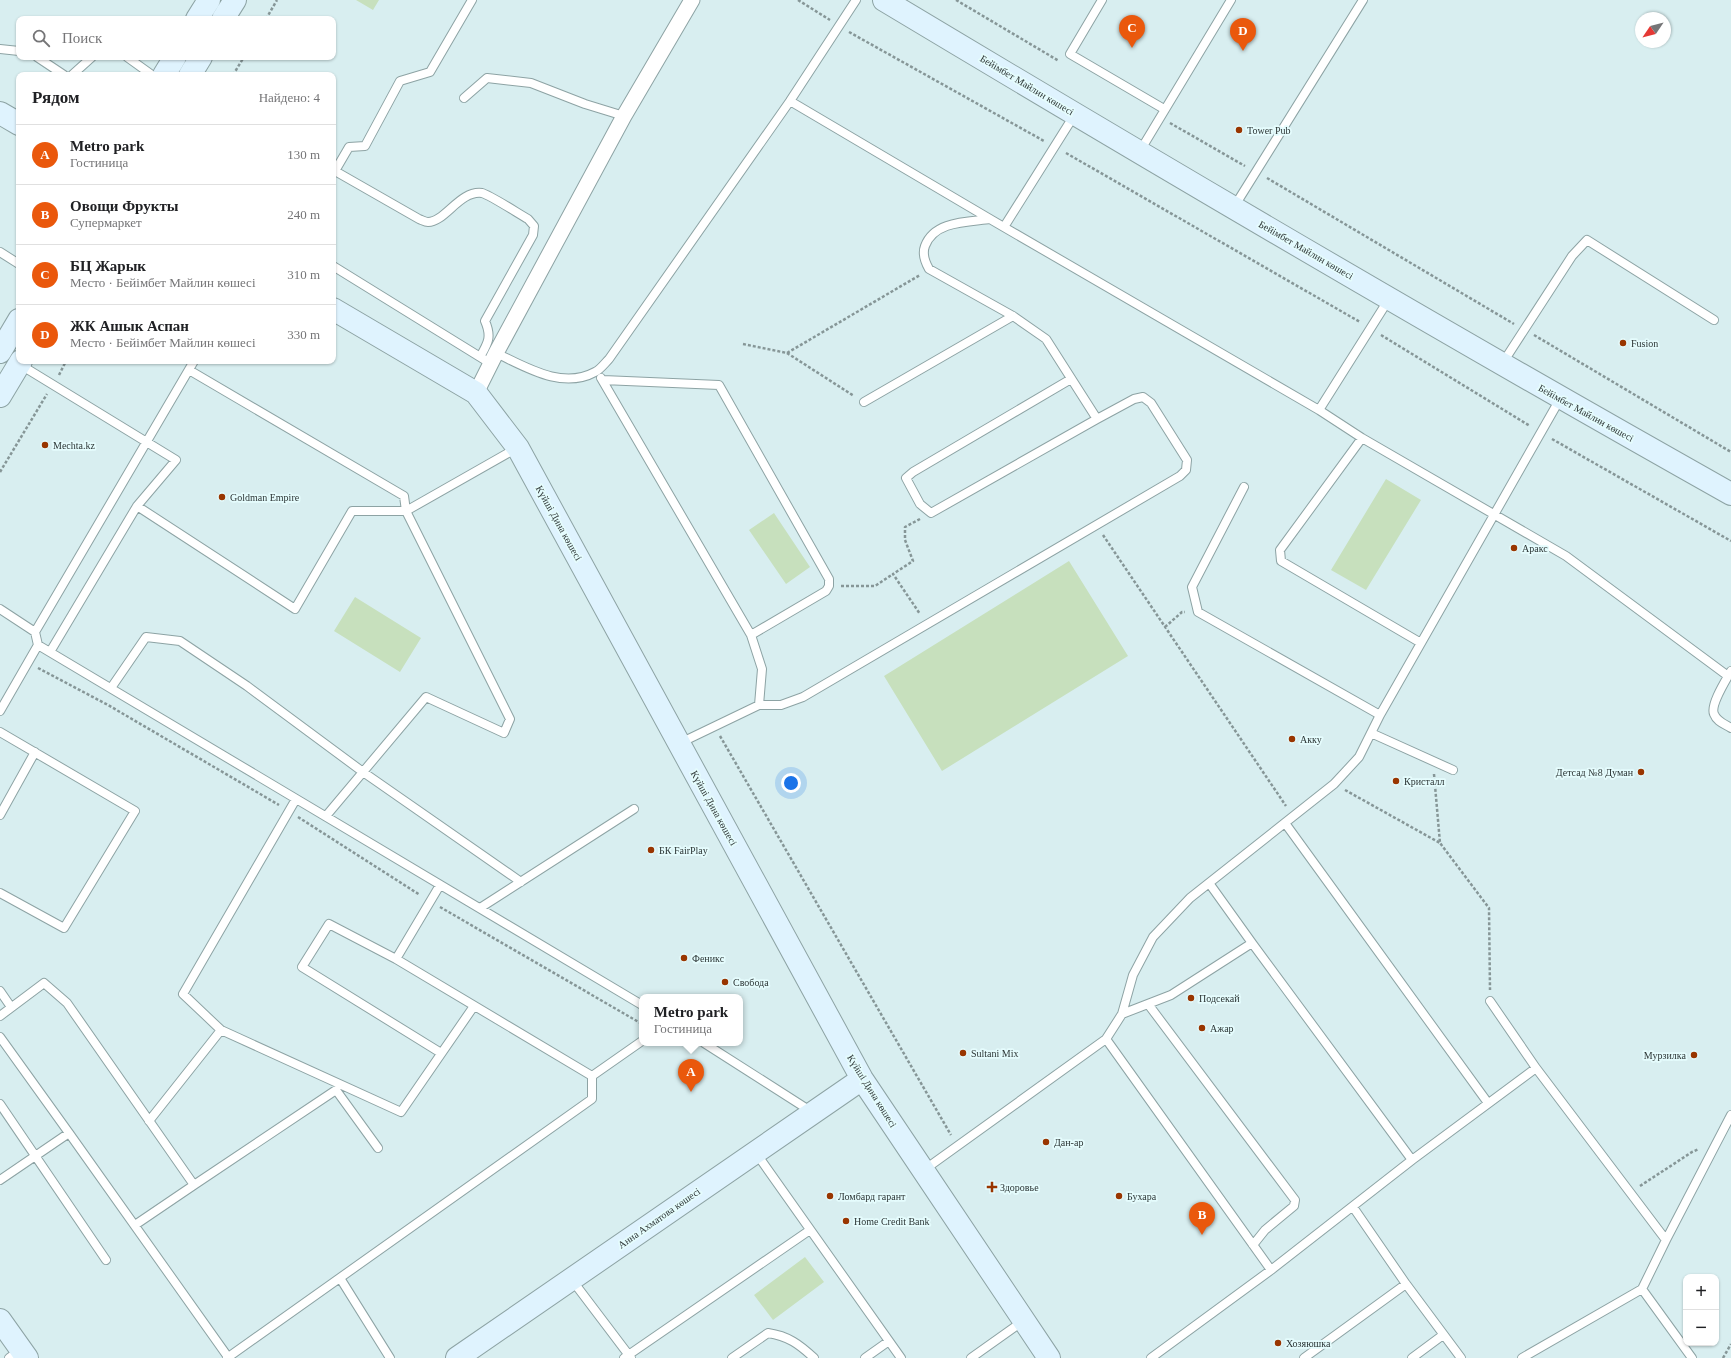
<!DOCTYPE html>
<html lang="ru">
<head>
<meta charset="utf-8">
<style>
	body { margin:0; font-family:Georgia,serif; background:#f6f6f6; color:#202124 }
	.controls { position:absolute; right:12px; bottom:12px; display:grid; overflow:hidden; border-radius:8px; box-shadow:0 1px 3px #0004 }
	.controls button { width:36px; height:36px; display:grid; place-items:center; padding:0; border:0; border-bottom:1px solid #e0e0e0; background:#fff; color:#202124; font:20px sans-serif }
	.compass { position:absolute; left:1635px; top:12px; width:36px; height:36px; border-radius:50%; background:#fff; box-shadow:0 1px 3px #0004; rotate:235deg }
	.you { position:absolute; left:791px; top:783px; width:14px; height:14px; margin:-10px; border:3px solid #fff; border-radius:50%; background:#1a73e8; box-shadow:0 0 0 6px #1a73e833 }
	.badge { display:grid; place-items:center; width:26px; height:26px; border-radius:50%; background:#ea580c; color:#fff; font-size:13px; font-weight:700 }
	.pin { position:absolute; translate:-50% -33px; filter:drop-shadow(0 1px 2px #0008) }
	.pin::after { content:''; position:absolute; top:21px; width:14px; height:12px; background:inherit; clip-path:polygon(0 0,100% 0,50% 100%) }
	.popup { position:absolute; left:639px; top:994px; width:104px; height:52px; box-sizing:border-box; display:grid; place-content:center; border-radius:8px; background:#fff; filter:drop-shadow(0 1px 3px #0005); font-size:13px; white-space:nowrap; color:#757577 }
	.popup b { font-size:15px; color:#202124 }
	.popup::after { content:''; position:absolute; left:50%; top:100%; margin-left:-8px; border:8px solid transparent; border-top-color:#fff }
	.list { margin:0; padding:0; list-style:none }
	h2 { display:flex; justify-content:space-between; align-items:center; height:52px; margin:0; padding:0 16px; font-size:17px }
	h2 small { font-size:13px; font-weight:400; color:#757577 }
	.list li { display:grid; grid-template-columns:26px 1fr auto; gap:12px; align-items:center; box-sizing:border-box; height:60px; padding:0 16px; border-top:1px solid #e0e0e0 }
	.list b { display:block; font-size:15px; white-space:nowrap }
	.list p { margin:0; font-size:13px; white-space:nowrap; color:#757577 }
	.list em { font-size:13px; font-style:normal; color:#757577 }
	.icon { flex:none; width:22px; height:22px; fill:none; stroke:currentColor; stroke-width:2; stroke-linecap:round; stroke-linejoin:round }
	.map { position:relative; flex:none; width:1731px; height:1358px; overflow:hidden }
	.search { position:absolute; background:#fff; box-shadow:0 1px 3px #0004; left:16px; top:16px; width:320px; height:44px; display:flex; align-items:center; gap:10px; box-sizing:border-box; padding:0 14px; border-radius:8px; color:#757577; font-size:15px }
	.panel { position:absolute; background:#fff; box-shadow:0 1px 3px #0004; left:16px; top:72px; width:320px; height:292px; border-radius:8px }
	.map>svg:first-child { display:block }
	.green { fill:#c7e0bd }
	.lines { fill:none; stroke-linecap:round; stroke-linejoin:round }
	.lane-casing { stroke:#8da3a4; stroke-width:10 }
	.street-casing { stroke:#8da3a4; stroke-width:17 }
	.secondary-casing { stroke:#8da3a4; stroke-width:24 }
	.path { stroke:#869697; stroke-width:2.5; stroke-dasharray:3 2; stroke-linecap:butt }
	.lane { stroke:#fff; stroke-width:8 }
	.street { stroke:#fff; stroke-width:15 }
	.secondary { stroke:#dff3fe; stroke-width:22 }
	.poi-dot { fill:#993500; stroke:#e5fcfd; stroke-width:1.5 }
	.labels { text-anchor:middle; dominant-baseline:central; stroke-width:3.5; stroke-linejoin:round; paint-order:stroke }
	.street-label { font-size:10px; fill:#2d3636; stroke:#e5fcfd }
	.poi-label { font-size:10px; fill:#2d3636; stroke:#e5fcfd; text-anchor:start }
</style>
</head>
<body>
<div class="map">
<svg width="1731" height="1358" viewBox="0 0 1731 1358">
	<rect width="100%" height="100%" fill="#d8eef0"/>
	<path class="green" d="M356,0H379L373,10Z
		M1386,479L1421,500L1366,590L1331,570Z
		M774,513L810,567L786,584L749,530Z
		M1069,561L1128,656L942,771L884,676Z
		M355,597L421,638L400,672L334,631Z
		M805,1257L824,1282L773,1320L754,1295Z"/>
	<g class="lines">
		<defs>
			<path id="lane" d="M472,0L430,72L400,81L365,146L349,147L335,171L419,219C422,220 425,222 428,222C445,222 460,190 482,193C490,195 519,214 528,219L534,226L533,235L485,321C492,337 488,343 480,357
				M1102,0L1070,54L1164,109
				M0,49L19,51
				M37,57L64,75
				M127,57L152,75
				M72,75L92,57
				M464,98L487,78L531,83L585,104L624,116
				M790,101L990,219L1319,410L1362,438L1566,556L1728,676
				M1140,151L1231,0
				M1234,207L1363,0
				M990,219C967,222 934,221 925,246C922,254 925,262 929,269L1013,316L1046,339L1097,419
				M1004,227L1075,114
				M0,252L19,264
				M333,266L485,360
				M496,353C526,367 562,390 595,372C600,370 605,363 609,359L790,101L856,0
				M19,364L176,460L137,506L50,652
				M1502,364L1572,256L1587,240L1714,320
				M601,378L751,635L762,669L759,705
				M603,380L719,385L829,579V586L826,591L751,635
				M864,402L1013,316
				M1319,410L1389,299
				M1362,438L1280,550L1281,561L1421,643
				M1244,487L1192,587L1198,612L1380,715
				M137,506L295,609L352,511H406L404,496L189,370
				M0,609L35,632L38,645L642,1005
				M35,632L194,361
				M1731,671C1726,680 1710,705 1714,714C1717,722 1725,724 1731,728
				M111,688L146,637L180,641L247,686L363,772L521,882
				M0,711L38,645
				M0,732L135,811L64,928L0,893
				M1371,733L1453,770
				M680,743L759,705H781L803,697L1180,476L1186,470L1187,460L1151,403L1143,397L1134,399L1097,419L931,513L920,504L906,478L913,472L1071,379
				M0,815L35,752
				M326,816L426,697L504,733L510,719L406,511L517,448
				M1285,823L1488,1103
				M1209,883L1252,943
				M480,908L634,809
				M396,959L440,885
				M0,991L11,1007
				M1490,1001L1536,1068
				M1148,1004L1295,1200L1294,1206L1265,1230L1253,1245
				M1122,1014L1171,995L1252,943L1412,1160L1271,1270L1151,1358
				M0,1016L44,983L67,1003L194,1185L336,1090L378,1148
				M221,1030L401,1112L474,1006
				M0,1037L69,1133
				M1106,1039L1271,1270
				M704,1043L812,1112
				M592,1076L642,1041
				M0,1104L106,1260
				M149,1121L221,1030L183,994L296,799
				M756,1153L901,1358
				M1412,1160L1536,1068L1666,1240L1731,1115
				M924,1170L1106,1039L1122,1014L1133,975L1153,937L1190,898L1334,784L1359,757L1380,715L1560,399
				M0,1180L69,1133L228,1357
				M1353,1207L1406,1284L1461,1358
				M135,1225L194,1185
				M340,1278L390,1358
				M572,1280L631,1358
				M1642,1289L1666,1240
				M9,1358L20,1350
				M227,1358L592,1099V1076L396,959L329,924L302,967L441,1053
				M624,1358L810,1230
				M732,1358L768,1333C788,1336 799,1344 814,1358
				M865,1358L889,1341
				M971,1358L1023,1321
				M1304,1358L1406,1284
				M1412,1358L1443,1335
				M1522,1358L1642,1289L1692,1358"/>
			<path id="street" d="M476,393L496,353L624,116L692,0"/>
			<path id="secondary" d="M884,0C1164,168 1446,334 1731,494
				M197,19L209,0
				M223,19L235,0
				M164,75L175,57
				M190,75L201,57
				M0,113L19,124
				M333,309L476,393L518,448L862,1079L1049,1358
				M0,352L19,320
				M0,396L21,361
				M0,1320L27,1358
				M457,1358L862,1079"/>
		</defs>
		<use href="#lane" class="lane-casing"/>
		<use href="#street" class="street-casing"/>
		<use href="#secondary" class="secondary-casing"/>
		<path class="path" d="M798,0L830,20
			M956,0L1059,61
			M266,19L277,0
			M849,32L1044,141
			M233,75L244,57
			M1170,123L1245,166
			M1066,153L1360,322
			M1267,178L1514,324
			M1381,335L1530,426
			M1534,335L1731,452
			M743,344L787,353L920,275
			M787,353L854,396
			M59,375L66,361
			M1552,439L1731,541
			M0,472L47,394
			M920,519L905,527V540L913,561L893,574L920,614
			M1103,535L1286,806
			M841,586H875L893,574
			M1165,627L1182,612H1185
			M38,668L108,705L279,805
			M720,736L951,1135
			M1434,774L1440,843L1489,908L1490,990
			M1345,790L1440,843
			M298,817L420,895
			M440,907L642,1024
			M1640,1186L1692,1152L1699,1149
			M1723,1358L1731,1344"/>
		<use href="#lane" class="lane"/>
		<use href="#street" class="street"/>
		<use href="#secondary" class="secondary"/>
	</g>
	<g class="poi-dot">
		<circle cx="1239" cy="130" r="4"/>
		<circle cx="1623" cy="343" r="4"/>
		<circle cx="45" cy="445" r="4"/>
		<circle cx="222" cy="497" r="4"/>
		<circle cx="1514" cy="548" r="4"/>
		<circle cx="1292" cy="739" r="4"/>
		<circle cx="1641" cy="772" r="4"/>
		<circle cx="1396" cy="781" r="4"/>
		<circle cx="651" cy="850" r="4"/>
		<circle cx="684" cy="958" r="4"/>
		<circle cx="725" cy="982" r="4"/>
		<circle cx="1191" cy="998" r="4"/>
		<circle cx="1202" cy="1028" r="4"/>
		<circle cx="963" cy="1053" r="4"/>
		<circle cx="1694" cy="1055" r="4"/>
		<circle cx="1046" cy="1142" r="4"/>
		<path d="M990 1181h4v4h4v4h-4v4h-4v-4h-4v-4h4z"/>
		<circle cx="830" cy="1196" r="4"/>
		<circle cx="1119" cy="1196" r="4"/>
		<circle cx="846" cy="1221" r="4"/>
		<circle cx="1278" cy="1343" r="4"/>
	</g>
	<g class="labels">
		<g class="street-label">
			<text transform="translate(1027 85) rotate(31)">Бейімбет Майлин көшесі</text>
			<text transform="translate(1306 250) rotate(30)">Бейімбет Майлин көшесі</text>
			<text transform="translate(1586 413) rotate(29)">Бейімбет Майлин көшесі</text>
			<text transform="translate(559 523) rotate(61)">Күйші Дина көшесі</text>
			<text transform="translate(714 808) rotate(61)">Күйші Дина көшесі</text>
			<text transform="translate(872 1091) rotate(58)">Күйші Дина көшесі</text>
			<text transform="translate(659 1218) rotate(-35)">Анна Ахматова көшесі</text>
		</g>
		<g class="poi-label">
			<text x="1247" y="130">Tower Pub</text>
			<text x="1631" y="343">Fusion</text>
			<text x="53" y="445">Mechta.kz</text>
			<text x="230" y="497">Goldman Empire</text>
			<text x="1522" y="548">Аракс</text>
			<text x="1300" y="739">Акку</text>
			<text x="1633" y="772" text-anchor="end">Детсад №8 Думан</text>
			<text x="1404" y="781">Кристалл</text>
			<text x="659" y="850">БК FairPlay</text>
			<text x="692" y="958">Феникс</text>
			<text x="733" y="982">Свобода</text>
			<text x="1199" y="998">Подсекай</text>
			<text x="1210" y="1028">Ажар</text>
			<text x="971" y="1053">Sultani Mix</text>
			<text x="1686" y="1055" text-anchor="end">Мурзилка</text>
			<text x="1054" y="1142">Дан-ар</text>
			<text x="1000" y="1187">Здоровье</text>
			<text x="838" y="1196">Ломбард гарант</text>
			<text x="1127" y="1196">Бухара</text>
			<text x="854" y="1221">Home Credit Bank</text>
			<text x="1286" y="1343">Хозяюшка</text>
		</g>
	</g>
</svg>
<div class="controls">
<button>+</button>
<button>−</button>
</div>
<svg class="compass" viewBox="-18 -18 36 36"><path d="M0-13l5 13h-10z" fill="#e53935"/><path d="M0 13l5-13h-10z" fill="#757577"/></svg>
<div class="you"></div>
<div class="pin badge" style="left:691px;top:1092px">A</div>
<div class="popup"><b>Metro park</b>Гостиница</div>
<div class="pin badge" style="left:1202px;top:1235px">B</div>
<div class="pin badge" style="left:1132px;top:48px">C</div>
<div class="pin badge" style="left:1243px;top:51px">D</div>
<div class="search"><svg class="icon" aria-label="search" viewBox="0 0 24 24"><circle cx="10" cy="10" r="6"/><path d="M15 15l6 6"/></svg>Поиск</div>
<section class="panel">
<h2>Рядом<small>Найдено: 4</small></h2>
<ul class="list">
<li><span class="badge">A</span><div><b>Metro park</b><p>Гостиница</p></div><em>130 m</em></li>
<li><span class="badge">B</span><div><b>Овощи Фрукты</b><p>Супермаркет</p></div><em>240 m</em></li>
<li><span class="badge">C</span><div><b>БЦ Жарык</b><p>Место · Бейімбет Майлин көшесі</p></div><em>310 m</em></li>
<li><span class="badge">D</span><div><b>ЖК Ашык Аспан</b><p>Место · Бейімбет Майлин көшесі</p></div><em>330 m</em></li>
</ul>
</section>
</div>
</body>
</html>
